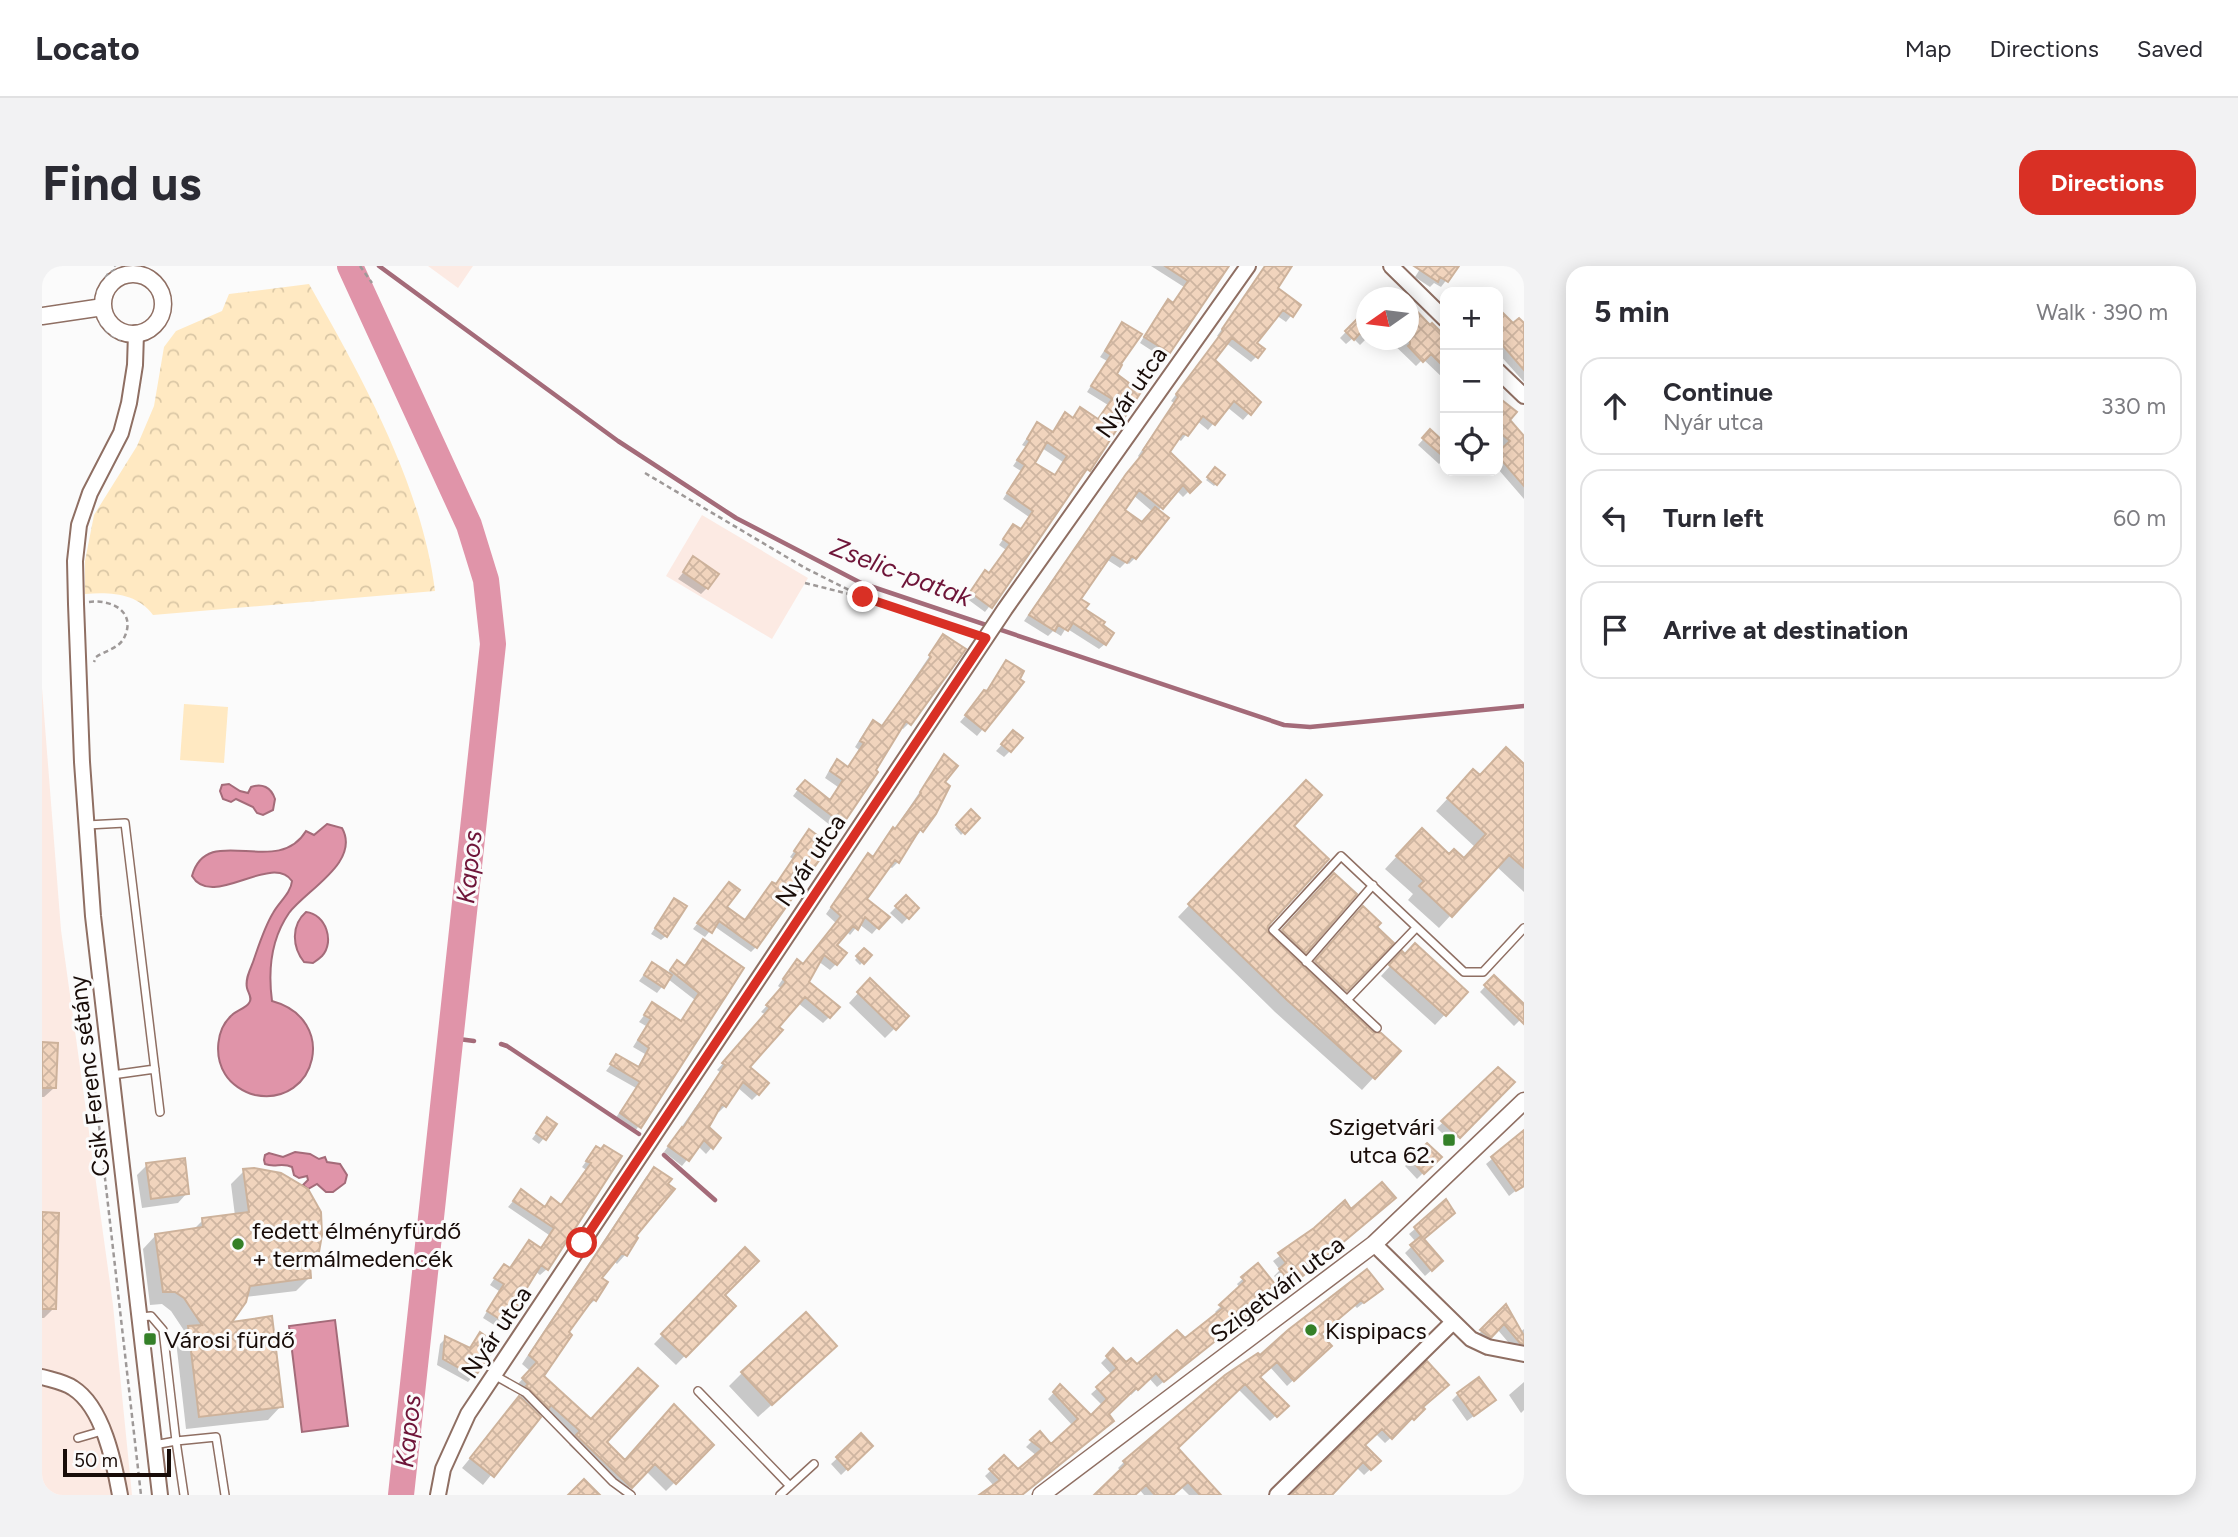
<!DOCTYPE html>
<html lang="en">
<head>
<meta charset="utf-8">
<style>
	body { margin:0; font-family:Figtree,sans-serif; background:#f2f2f3; color:#2b2b33 }
	.controls { position:absolute; right:21px; top:21px; display:grid; overflow:hidden; border-radius:14px; box-shadow:0 4px 18px #0003 }
	.controls button { width:63px; height:63px; display:grid; place-items:center; padding:0; border:0; border-bottom:2px solid #e1e1e2; background:#fff; color:#2b2b33; font:35px sans-serif }
	.compass { position:absolute; left:1314px; top:21px; width:63px; height:63px; border-radius:50%; background:#fff; box-shadow:0 4px 18px #0003; rotate:256deg }
	.scale { position:absolute; left:21px; bottom:18px; width:108px; box-sizing:border-box; padding-left:7px; border:4px solid #180c08; border-top:0; font-size:19px; line-height:24px; white-space:nowrap; color:#180c08; -webkit-text-stroke:5px #fbfbfb; paint-order:stroke }
	.stop { position:absolute; width:21px; height:21px; margin:-16px; border:5px solid #d93025; border-radius:50%; background:#fff }
	.stop.end { background:#d93025; border-color:#fff; box-shadow:0 2px 7px #0008 }
	.list { margin:0; padding:0; list-style:none }
	h2 { display:flex; justify-content:space-between; align-items:center; height:91px; margin:0; padding:0 28px; font-size:30px }
	h2 small { font-size:23px; font-weight:400; color:#7c7c81 }
	.list li { display:grid; grid-template-columns:46px 1fr auto; gap:21px; align-items:center; box-sizing:border-box; height:98px; margin:0 14px 14px; padding:0 14px; border:2px solid #e1e1e2; border-radius:21px }
	.list b { display:block; font-size:26px; white-space:nowrap }
	.list p { margin:0; font-size:23px; white-space:nowrap; color:#7c7c81 }
	.list em { font-size:23px; font-style:normal; color:#7c7c81 }
	.icon { flex:none; width:38px; height:38px; fill:none; stroke:currentColor; stroke-width:2; stroke-linecap:round; stroke-linejoin:round }
	.map { position:relative; flex:none; width:1482px; height:1229px; overflow:hidden; border-radius:21px }
	header { display:flex; align-items:center; gap:42px; box-sizing:border-box; height:98px; padding:0 35px; background:#fff; border-bottom:2px solid #e1e1e2 }
	header strong { font-size:33px }
	nav { display:flex; gap:38px; margin-inline-start:auto; font-size:24px }
	.intro { display:flex; align-items:center; justify-content:space-between; box-sizing:border-box; height:168px; padding:0 42px }
	h1 { margin:0; font-size:49px }
	.button { padding:18px 32px; border-radius:21px; background:#d93025; color:#fff; font-size:24px; font-weight:700 }
	main { display:flex; gap:42px; padding:0 42px }
	aside { flex:1; background:#fff; border-radius:21px; box-shadow:0 4px 18px #0003 }
	.map>svg:first-child { display:block }
	.built { fill:#fceae3 }
	.green { fill:#ffe9c2 }
	.forest { fill:url(#forest-crowns) }
	.water { fill:#e094a9; stroke:#a46b79; stroke-width:2 }
	.shadow { fill:#0003; fill-rule:evenodd }
	.lines { fill:none; stroke-linecap:round; stroke-linejoin:round }
	.stream { stroke:#a46b79; stroke-width:4.5 }
	.river { stroke:#e094a9; stroke-width:26 }
	.building { fill:url(#building-cross-hatch); stroke:#cdb29b; stroke-width:2; fill-rule:evenodd }
	.service-casing { stroke:#8f6f63; stroke-width:10 }
	.minor-casing { stroke:#8f6f63; stroke-width:18 }
	.tertiary-casing { stroke:#8f6f63; stroke-width:19 }
	.path { stroke:#9e9998; stroke-width:2.5; stroke-dasharray:5 3.5; stroke-linecap:butt }
	.service { stroke:#fff; stroke-width:7 }
	.minor { stroke:#fff; stroke-width:14 }
	.tertiary { stroke:#fff; stroke-width:16 }
	.route { stroke:#d93025; stroke-width:9 }
	.poi-dot { fill:#348028; stroke:#fbfbfb; stroke-width:2.5 }
	.labels { text-anchor:middle; dominant-baseline:central; stroke-width:6; stroke-linejoin:round; paint-order:stroke }
	.street-label { font-size:24px; fill:#180c08; stroke:#fbfbfb }
	.poi-label { font-size:24px; fill:#180c08; stroke:#fbfbfb; text-anchor:start }
	.water-label { font-size:26px; font-style:italic; fill:#6e1438; stroke:#fbfbfb }
</style>
</head>
<body>
<header>
<strong>Locato</strong>
<nav><a>Map</a><a>Directions</a><a>Saved</a></nav>
</header>
<div class="intro"><h1>Find us</h1><a class="button">Directions</a></div>
<main>
<div class="map">
<svg width="1482" height="1229" viewBox="0 0 1482 1229">
	<defs>
		<pattern id="forest-crowns" width="20" height="18" patternUnits="userSpaceOnUse" patternTransform="scale(1.75)"><rect width="20" height="18" fill="#ffe9c2"/><path d="M2 6a3 3 0 1 1 6 0M12 15a3 3 0 1 1 6 0" fill="none" stroke="#dac7a5"/></pattern>
		<pattern id="building-cross-hatch" width="8" height="8" patternUnits="userSpaceOnUse" patternTransform="scale(1.75)"><rect width="8" height="8" fill="#f1d4bd"/><path d="M0 0l8 8M0 8l8-8" fill="none" stroke="#ceb5a1"/></pattern>
	</defs>
	<rect width="100%" height="100%" fill="#fbfbfb"/>
	<path class="built" d="M386,0H431L416,22Z
		M660,249L766,312L730,373L624,310Z
		M0,422L19,664L71,1039L90,1229H0Z"/>
	<path class="green" d="M142,438L186,441L182,497L138,494Z"/>
	<path class="forest" d="M267,18C319,110 380,219 393,325L111,349C95,327 68,326 43,328V295L52,249L95,180L112,140L122,81L134,65L180,45L187,28Z"/>
	<path class="water" d="M187,518L198,525L206,527L209,521C220,517 229,521 233,533L231,544L221,549L215,547L211,541L194,533L189,536L181,533L178,525L180,519Z
		M285,558L300,562C319,596 264,624 247,647C229,673 226,705 230,735C297,753 275,841 213,829C201,826 189,818 183,808C172,790 174,763 190,749C194,745 204,742 207,737C211,732 206,727 205,722C203,713 208,704 211,696C217,679 222,662 231,647C237,636 249,627 250,615C230,586 170,644 150,610C165,555 235,613 264,565L272,569Z
		M264,646C284,648 293,676 280,690C277,693 274,695 271,697L262,696C250,681 249,659 264,646Z
		M253,886L268,888L277,893L283,891L285,896L298,898L305,909L303,917L291,926H284L275,918L266,923L261,919L266,914L265,910L257,912L252,909L250,901C240,896 233,902 223,898L222,894L223,889L227,887L241,891Z
		M293,1054L306,1160L260,1166L247,1060Z"/>
	<path class="shadow" d="M1109,0H1183L1121,92L1098,77L1120,41L1126,36L1130,38L1142,21Z
		M1223,0H1248L1234,22L1257,40L1244,56L1234,49L1213,77L1215,90L1209,96L1184,77L1170,95L1217,136L1201,154L1185,141L1166,164L1155,155L1139,175L1135,172L1126,186L1156,216L1141,231L1134,224L1116,245L1093,292L1087,298L1084,296L1078,302L1064,293L1037,333L1041,343L1063,378L1057,383L1024,362L1019,370L1011,365L1006,370L982,355L1078,216L1098,192L1096,190L1132,137L1129,135L1177,71L1175,70ZM1091,229L1111,246L1100,258L1081,244Z
		M1380,0H1415L1399,21L1392,17L1388,21L1373,11Z
		M1367,40L1403,74V114L1381,93L1374,100L1347,74H1366Z
		M1324,45V73L1318,79L1311,72L1304,78L1298,72Z
		M1456,45L1471,59L1482,60V116L1456,87Z
		M1080,58L1072,109L1096,127L986,290L943,346L924,332L938,312L946,309L964,284L957,279L966,266L971,260L978,265L987,251L961,233L979,205L971,200L984,181L980,179L995,158L1010,167L1023,149L1030,153L1038,143L1055,155L1066,139L1045,126L1065,95L1058,91ZM1000,182L1021,196L1012,210L991,197Z
		M1456,133L1473,146L1466,154L1482,172V233L1456,203V189L1463,182L1456,176Z
		M1388,166L1403,179V192L1397,198L1376,179Z
		M1174,204L1181,210L1172,220L1164,214Z
		M652,293L665,322L659,328L636,313Z
		M901,370L867,457L861,463L858,461L831,505L833,506L793,563L751,530L757,522L787,535L796,521L783,512L789,501L795,495L805,502L817,484L813,481L825,462L831,456L839,462Z
		M964,396L975,414L980,416L935,470L918,456L943,427Z
		M966,472L968,485L962,491L954,485Z
		M902,490L870,559L878,566L873,571L872,569L856,596L850,602L846,600L823,633L845,651L830,668L817,658L808,669L804,665L793,680L794,698L788,704L776,695L764,716L787,751L781,757L756,737L705,801L716,828L710,834L695,821L683,840L677,846L675,844L664,862L677,873L664,888L656,880L640,900L622,886L678,806L675,804L724,749L719,746L740,723L736,720L749,701L755,695L761,700L794,657L784,648L821,595L830,592L845,569L852,564Z
		M1482,500V626L1454,600L1397,662L1366,634L1371,628L1343,603L1367,577L1422,594L1433,581L1394,545L1419,518Z
		M1252,529L1249,560L1223,666L1232,674L1282,619L1263,685L1253,695L1265,706L1312,651L1333,661L1349,677L1294,733L1330,768L1356,785L1320,824L1233,746L1136,651Z
		M929,546L936,552L919,569L913,562Z
		M767,565L714,681L709,686L672,660L663,671L651,663L682,624V641L702,655L733,620L751,593L748,591Z
		M864,631L875,642L860,658L848,647Z
		M632,634L624,670L619,674L609,668Z
		M655,682L700,703L592,867L573,853L594,822L564,805L575,790L595,802L603,788L591,781L604,760L597,756L610,739L638,757L653,734L626,713L615,727L597,715L610,698L625,708L629,703L642,702Z
		M822,684L827,689L818,699L813,694Z
		M1360,687L1424,726L1393,759L1339,710Z
		M1452,711L1482,740V750L1472,760L1438,726Z
		M828,714L865,750L843,772L807,737Z
		M0,778L12,822L2,831H0Z
		M1471,816L1410,877L1395,862L1438,821Z
		M505,853L502,872L497,878L490,873Z
		M1482,866V918L1467,930L1444,898Z
		M1385,879L1397,891L1375,913L1363,900Z
		M554,882L558,885L505,1003L498,1009L493,1005L473,1039L466,1058L460,1064L441,1052L457,1025L448,1019L456,1007L467,1004L487,976L498,984L507,969L466,941L479,926L501,942L509,933L518,940L544,904L540,901Z
		M105,899L145,927L136,937L100,942L95,909Z
		M612,903L592,971L594,972L583,989L575,998L572,995L558,1013L553,1034L544,1042L543,1041L525,1067L500,1110L583,1195L670,1179L624,1225L604,1205L580,1229L527,1179L531,1175L500,1146L441,1219L420,1202L479,1131V1127L473,1121L488,1105L480,1098L604,911Z
		M202,905L266,998L267,1012L254,1025L203,1031L186,1059L239,1140L226,1154L144,1163L134,1075L143,1066L129,1045L120,1038L108,1039L101,983L114,969L150,965L161,954L193,950L189,918Z
		M1346,938L1243,1023L1232,1010L1238,1004L1231,995L1273,964L1309,945Z
		M1411,947L1380,973L1393,1001L1383,1010L1363,987L1374,976L1367,968L1374,962Z
		M0,948L12,1042L2,1052H0Z
		M703,983L680,1029L691,1040L634,1099L612,1078Z
		M1215,1000L1203,1050L1115,1121L1107,1112L1089,1129L1087,1127L980,1229H940L952,1220L943,1210L962,1192L975,1205L995,1190L984,1181L998,1167L1008,1180L1031,1160L1006,1133L1018,1120L1049,1151L1061,1140L1049,1128L1070,1109L1059,1097L1071,1085L1084,1098L1094,1100L1143,1075L1175,1048L1173,1046L1198,1022L1195,1018Z
		M1325,1005L1333,1028L1315,1042L1312,1039L1277,1068L1281,1086L1245,1120L1228,1101L1216,1111L1244,1140L1228,1155L1196,1123L1134,1182L1174,1229H1147L1138,1220L1129,1229H1102L1097,1223L1091,1229H1055L1079,1205L1076,1202L1082,1196Z
		M1463,1041L1477,1067L1482,1063V1081L1478,1085L1472,1083L1455,1063L1442,1077L1434,1071Z
		M438,1068L432,1109L426,1116L395,1099L398,1078L404,1072L427,1083Z
		M780,1093L716,1151L687,1120L700,1107Z
		M1385,1097L1379,1142L1381,1143L1343,1177L1333,1167L1321,1179L1337,1195L1322,1209L1314,1201L1286,1229H1251Z
		M1482,1116V1144L1479,1147L1467,1129Z
		M1416,1128L1445,1140L1425,1155L1410,1134Z
		M819,1170L829,1180L799,1209L789,1198Z"/>
	<g class="lines">
		<path class="stream" d="M337,0L576,175L694,252L819,317L1242,459L1268,461L1482,440
			M409,772L432,775
			M459,778L465,780L597,868
			M622,889L673,934"/>
		<path class="river" d="M308,0L427,259L444,314L451,378L359,1229"/>
	</g>
	<path class="building" d="M1123,0H1187L1128,87L1102,71L1126,33L1131,37L1146,15Z
		M1223,0H1250L1236,22L1259,39L1251,51L1241,44L1215,77L1223,83L1216,92L1190,72L1173,94L1219,136L1209,149L1192,135L1173,159L1161,150L1146,170L1141,167L1128,186L1159,216L1148,227L1141,219L1121,243L1097,224L1083,244L1100,256L1113,241L1127,252L1094,293L1090,290L1085,297L1070,288L1039,333L1047,338L1043,343L1063,356L1061,359L1072,367L1064,379L1031,357L1026,365L1016,359L1013,365L987,349L1084,208L1103,185L1101,184L1136,131L1134,128L1181,65L1180,63Z
		M1372,0H1417L1406,16L1398,11L1396,16Z
		M1367,37L1388,59L1390,57L1403,70V102L1389,88L1381,96L1366,80L1368,78Z
		M1456,42L1471,57L1477,52L1482,57V104L1456,74Z
		M1325,43V74L1318,67L1312,74L1303,65Z
		M1080,56L1100,68L1079,98L1080,99L1075,108L1099,126L1048,205L1045,203L950,342L928,326L943,304L947,307L968,278L961,273L971,258L979,263L991,245L965,227L983,199L975,194L988,175L985,173L995,156L1011,166L1023,146L1031,152L1038,141L1056,153L1070,133L1049,120L1069,89L1063,85ZM1005,176L1025,190L1013,209L993,197Z
		M1456,131L1475,146L1468,154L1482,170V220L1456,190V186L1468,175L1456,165Z
		M1388,163L1403,177V192L1380,172Z
		M1173,201L1183,209L1175,219L1165,211Z
		M651,290L677,308L666,323L641,306Z
		M901,368L924,383L869,459L864,455L834,504L836,506L801,558L755,523L763,514L788,534L801,514L788,505L795,493L806,501L822,477L818,475L831,454L840,460L889,391L887,389Z
		M964,394L982,405L978,413L982,416L943,465L923,449L942,424L945,425Z
		M971,464L981,472L969,486L959,478Z
		M1464,481L1482,498V602L1467,589L1410,651L1377,620L1382,615L1354,590L1380,562L1407,588L1412,583L1422,592L1444,568L1405,532L1431,503L1438,509Z
		M902,488L916,500L903,516L908,520L894,548L881,566L878,563L857,597L853,594L825,633L848,651L837,663L823,651L816,664L811,660L795,679L805,687L795,699L782,689L767,716L798,741L788,752L763,731L737,761L741,764L708,801L727,817L717,829L701,816L684,841L680,838L667,861L679,872L671,883L662,874L647,895L626,880L640,861L641,862L683,799L680,797L728,742L724,739L744,716L741,713L755,693L761,698L799,650L789,641L826,587L831,591L851,561L853,563L879,527L878,526Z
		M1264,514L1280,529L1252,560L1287,593L1226,660L1225,665L1331,766L1339,767L1359,785L1333,813L1245,734L1146,638Z
		M929,543L938,552L923,568L914,559Z
		M767,563L788,579L715,682L677,655L670,667L655,657L687,616L698,624L685,641L703,654L730,616L734,618L755,587L752,585Z
		M1292,607L1315,628L1264,687L1240,664Z
		M864,629L877,642L867,653L853,640Z
		M632,632L645,640L625,671L613,662Z
		M1321,640L1339,657L1335,661L1352,677L1305,725L1273,695Z
		M661,673L702,702L599,862L578,847L598,816L568,798L574,788L597,801L607,782L596,774L609,753L602,749L610,736L639,755L657,727L628,704L635,694L643,700Z
		M1373,677L1426,726L1404,750L1347,699L1360,685L1363,688Z
		M822,682L830,689L822,698L814,690Z
		M610,696L630,709L622,722L602,709Z
		M1452,709L1482,738V758L1442,719Z
		M828,712L867,750L854,764L815,726Z
		M0,776L16,777L14,822H0Z
		M1456,801L1473,816L1418,872L1399,855Z
		M505,851L515,858L504,874L494,867Z
		M1482,864V920L1474,925L1449,891Z
		M1385,877L1400,891L1382,908L1368,893Z
		M562,879L580,890L506,1004L499,999L475,1038L479,1041L467,1059L445,1045L462,1018L452,1012L462,998L468,1002L487,974L499,982L512,962L471,935L479,923L503,941L509,931L519,939L549,897L544,895L554,880L559,883Z
		M143,892L147,928L109,933L104,897Z
		M612,901L630,913L626,918L633,923L594,970L596,972L585,990L580,987L560,1012L566,1016L554,1035L551,1033L527,1066L530,1069L502,1110L549,1153L596,1102L616,1120L565,1176L583,1194L632,1138L672,1179L634,1218L613,1198L590,1222L534,1169L538,1165L509,1139L507,1142L484,1120L486,1118L480,1112L495,1096L487,1089Z
		M212,902L239,907L266,923L279,946L280,969L277,986L268,998L269,1012L208,1020L204,1036L190,1056L230,1050L241,1141L157,1151L146,1060L160,1059L142,1032L133,1026H121L113,968L161,961L160,952L207,946L201,903Z
		M1340,916L1354,932L1250,1019L1237,1003L1244,997L1236,987L1272,962L1303,934L1309,943Z
		M1404,933L1413,947L1382,973L1401,995L1390,1005L1368,979L1379,970L1381,972L1372,961Z
		M0,946L17,947L14,1043H0Z
		M703,981L717,995L683,1029L694,1040L644,1091L619,1068Z
		M1216,997L1233,1018L1206,1040L1211,1045L1196,1057L1122,1116L1114,1107L1096,1124L1094,1122L1067,1148L1072,1155L980,1229H937L958,1214L947,1203L962,1189L976,1203L1000,1183L988,1174L998,1165L1009,1178L1036,1153L1011,1126L1018,1118L1049,1149L1065,1133L1054,1121L1075,1102L1064,1090L1071,1082L1084,1096L1089,1092L1095,1098L1135,1064L1143,1072L1181,1042L1177,1039L1203,1015L1199,1011Z
		M1325,1003L1341,1023L1322,1037L1319,1034L1279,1068L1290,1080L1252,1115L1235,1096L1218,1111L1247,1140L1235,1151L1203,1118L1136,1182L1179,1229H1158L1146,1216L1131,1229H1113L1104,1219L1093,1229H1052L1084,1198L1081,1195L1183,1109L1216,1087L1218,1089L1246,1064Z
		M1464,1038L1482,1070V1078L1478,1077L1462,1058L1449,1072L1438,1064Z
		M764,1046L795,1080L730,1139L699,1106Z
		M438,1066L455,1078L433,1111L401,1093L403,1070L428,1082Z
		M1385,1095L1407,1119L1381,1141L1383,1143L1372,1154L1370,1152L1350,1173L1340,1163L1323,1179L1339,1195L1329,1204L1321,1196L1290,1229H1249Z
		M1437,1111L1454,1134L1432,1150L1415,1127Z
		M477,1130L499,1151L452,1211L428,1192Z
		M819,1167L831,1180L806,1204L794,1191Z
		M542,1213L558,1229H526Z"/>
	<g class="lines">
		<defs>
			<path id="service" d="M45,559L83,557L118,846
				M1264,696L1331,619
				M1305,734L1374,662
				M1335,762L1231,664L1299,590L1422,706H1441L1482,662
				M70,809L113,803
				M98,1051L109,1050L121,1064L134,1175L112,1179
				M452,1109L484,1127L571,1216L589,1229
				M656,1125L748,1220
				M36,1172L60,1165
				M142,1229L134,1175L174,1171L183,1229
				M738,1229L772,1198"/>
			<path id="minor" d="M1349,0L1403,53
				M94,67L93,99L87,137L79,167L48,227L37,259L33,295L34,338L40,496L51,650L118,1229
				M1456,105L1482,130
				M1332,978L1429,1073L1446,1081L1482,1088
				M0,1111C10,1114 22,1116 31,1122C61,1141 72,1196 78,1229
				M396,1229L401,1203L426,1148L963,343L1206,0
				M1235,1229L1411,1056"/>
			<path id="tertiary" d="M61 38a30 30 0 1 1 60 0a30 30 0 1 1-60 0Z
				M0,50L61,41
				M999,1229L1332,978L1482,835"/>
		</defs>
		<use href="#service" class="service-casing"/>
		<use href="#minor" class="minor-casing"/>
		<use href="#tertiary" class="tertiary-casing"/>
		<path class="path" d="M318,0L330,17
			M55,27L66,8L74,3L73,0
			M58,56L67,68L79,74
			M603,207L763,302L821,331
			M763,317L815,330
			M821,331L931,368
			M47,336C70,333 95,346 82,372C77,382 63,385 54,391L52,396
			M51,784L49,789L99,1229"/>
		<use href="#service" class="service"/>
		<use href="#minor" class="minor"/>
		<use href="#tertiary" class="tertiary"/>
	</g>
	<g class="lines">
		<path class="route" d="M540,977L944,372L821,331"/>
	</g>
	<g class="poi-dot">
		<rect x="1400" y="867" width="14" height="14" rx="3.5"/>
		<circle cx="196" cy="978" r="7"/>
		<circle cx="1269" cy="1064" r="7"/>
		<rect x="101" y="1066" width="14" height="14" rx="3.5"/>
	</g>
	<g class="labels">
		<g class="street-label">
			<text transform="translate(1089 126) rotate(-55)">Nyár utca</text>
			<text transform="translate(768 594) rotate(-56)">Nyár utca</text>
			<text transform="translate(47 810) rotate(-97)">Csik Ferenc sétány</text>
			<text transform="translate(1235 1023) rotate(-37)">Szigetvári utca</text>
			<text transform="translate(454 1066) rotate(-56)">Nyár utca</text>
		</g>
		<g class="poi-label">
			<text x="1393" y="860" text-anchor="end">Szigetvári<tspan x="1393" dy="28">utca 62.</tspan></text>
			<text x="210" y="964">fedett élményfürdő<tspan x="210" dy="28">+ termálmedencék</tspan></text>
			<text x="1283" y="1064">Kispipacs</text>
			<text x="122" y="1073">Városi fürdő</text>
		</g>
		<g class="water-label">
			<text transform="translate(859 306) rotate(21)">Zselic-patak</text>
			<text transform="translate(427 601) rotate(-84)">Kapos</text>
			<text transform="translate(366 1165) rotate(-84)">Kapos</text>
		</g>
	</g>
</svg>
<div class="controls">
<button>+</button>
<button>−</button>
<button><svg class="icon" aria-label="locate" viewBox="0 0 24 24"><circle cx="12" cy="12" r="6"/><path d="M12 2v4M12 18v4M2 12h4M18 12h4"/></svg></button>
</div>
<svg class="compass" viewBox="-18 -18 36 36"><path d="M0-13l5 13h-10z" fill="#e53935"/><path d="M0 13l5-13h-10z" fill="#7c7c81"/></svg>
<div class="scale">50 m</div>
<div class="stop" style="left:540px;top:977px"></div>
<div class="stop end" style="left:821px;top:331px"></div>
</div>
<aside>
<h2>5 min<small>Walk · 390 m</small></h2>
<ul class="list">
<li><svg class="icon" aria-label="ahead" viewBox="0 0 24 24"><path d="M12 20V5M6 11l6-6 6 6"/></svg><div><b>Continue</b><p>Nyár utca</p></div><em>330 m</em></li>
<li><svg class="icon" aria-label="left" viewBox="0 0 24 24"><path d="M17 20v-9H6M10 6l-5 5 5 5"/></svg><div><b>Turn left</b></div><em>60 m</em></li>
<li><svg class="icon" aria-label="arrive" viewBox="0 0 24 24"><path d="M6 21V4h12l-3 4 3 4H6"/></svg><div><b>Arrive at destination</b></div></li>
</ul>
</aside>
</main>
</body>
</html>
